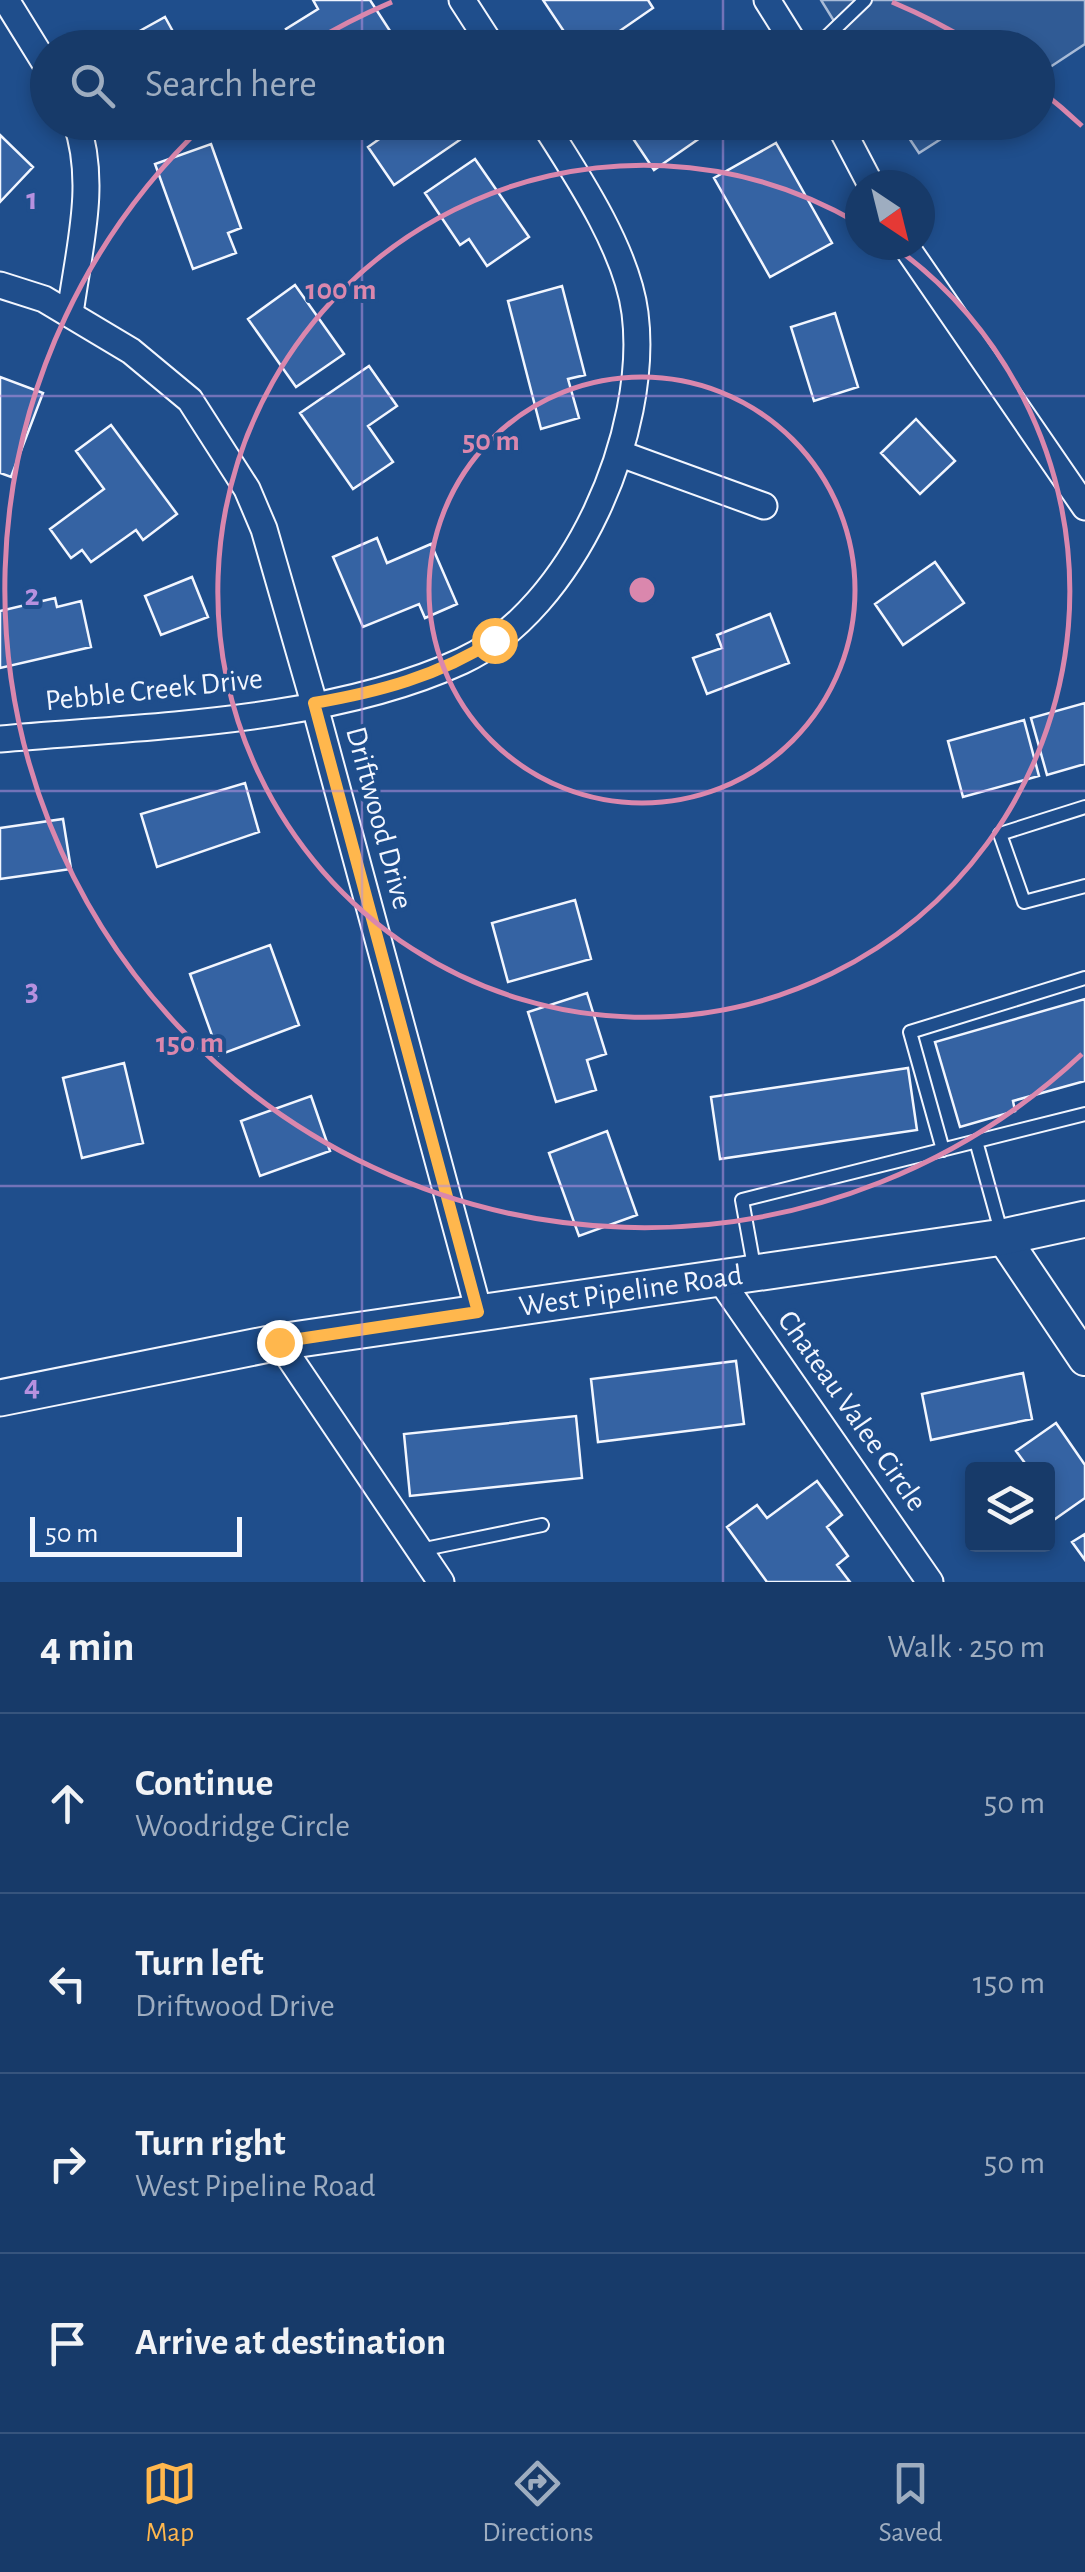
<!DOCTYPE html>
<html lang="en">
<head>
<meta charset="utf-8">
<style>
	body { margin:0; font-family:"Alegreya Sans",sans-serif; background:#20416f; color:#f1f3f6 }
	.controls { position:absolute; right:30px; bottom:30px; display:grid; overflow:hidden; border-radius:10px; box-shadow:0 5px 15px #0003 }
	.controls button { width:90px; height:90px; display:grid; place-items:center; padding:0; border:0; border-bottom:2px solid #36547d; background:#173a69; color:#f1f3f6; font:50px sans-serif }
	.compass { position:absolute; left:845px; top:170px; width:90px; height:90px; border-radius:50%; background:#173a69; box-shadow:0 5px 15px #0003; rotate:145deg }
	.scale { position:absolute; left:30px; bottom:25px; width:212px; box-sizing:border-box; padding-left:10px; border:5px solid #f2f6ff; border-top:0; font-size:28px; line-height:35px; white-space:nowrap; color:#f2f6ff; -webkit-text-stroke:8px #1f4e8c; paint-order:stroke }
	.stop { position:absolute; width:30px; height:30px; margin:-22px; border:8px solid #ffb74d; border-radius:50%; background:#fff }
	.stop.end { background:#ffb74d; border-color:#fff; box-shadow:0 2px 10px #0008 }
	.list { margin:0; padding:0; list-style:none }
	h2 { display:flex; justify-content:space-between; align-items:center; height:130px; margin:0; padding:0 40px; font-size:42px }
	h2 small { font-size:32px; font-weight:400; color:#9eadc0 }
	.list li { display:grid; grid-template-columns:65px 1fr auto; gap:30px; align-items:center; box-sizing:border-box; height:180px; padding:0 40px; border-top:2px solid #36547d }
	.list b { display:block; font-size:38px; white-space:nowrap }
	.list p { margin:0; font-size:32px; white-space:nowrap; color:#9eadc0 }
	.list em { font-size:32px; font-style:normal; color:#9eadc0 }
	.icon { flex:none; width:55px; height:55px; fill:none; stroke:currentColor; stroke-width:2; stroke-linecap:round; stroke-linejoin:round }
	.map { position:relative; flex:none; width:1085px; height:1582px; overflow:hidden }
	.search { position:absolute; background:#173a69; box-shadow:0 5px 15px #0003; left:30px; right:30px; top:30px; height:110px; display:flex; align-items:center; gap:25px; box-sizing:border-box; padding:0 35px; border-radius:55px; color:#9eadc0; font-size:38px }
	.sheet { height:850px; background:#173a69 }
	nav { display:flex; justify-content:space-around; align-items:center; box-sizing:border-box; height:140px; border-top:2px solid #36547d; background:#173a69; font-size:28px; color:#9eadc0 }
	nav a { display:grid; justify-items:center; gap:5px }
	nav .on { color:#ffb74d }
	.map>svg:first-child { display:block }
	.built { fill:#305b95; stroke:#a8bbd7; stroke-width:2.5 }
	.building { fill:#3563a3; stroke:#f2f6ff; stroke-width:2.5 }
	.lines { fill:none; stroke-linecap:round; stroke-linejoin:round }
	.service-casing { stroke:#f2f6ff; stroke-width:16 }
	.minor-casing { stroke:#f2f6ff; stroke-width:29 }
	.tertiary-casing { stroke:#f2f6ff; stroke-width:36 }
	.secondary-casing { stroke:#f2f6ff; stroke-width:39 }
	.service { stroke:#1f4e8c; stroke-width:12 }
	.minor { stroke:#1f4e8c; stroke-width:25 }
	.tertiary { stroke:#1f4e8c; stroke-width:32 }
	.secondary { stroke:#1f4e8c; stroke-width:35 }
	.route { stroke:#ffb74d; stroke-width:12 }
	.grid { fill:none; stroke:#b691df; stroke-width:2.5; stroke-opacity:0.55 }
	.ring { fill:none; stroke:#da87ad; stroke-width:5 }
	.labels { text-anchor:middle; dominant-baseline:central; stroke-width:8; stroke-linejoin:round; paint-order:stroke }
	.street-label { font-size:30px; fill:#f2f6ff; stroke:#1f4e8c }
	.grid-label { font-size:32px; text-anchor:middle; font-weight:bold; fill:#b691df; stroke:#1f4e8c; stroke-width:8; stroke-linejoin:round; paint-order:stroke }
	.centre { fill:#da87ad; stroke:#1f4e8c; stroke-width:5 }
	.ring-label { font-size:30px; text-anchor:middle; font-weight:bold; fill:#da87ad; stroke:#1f4e8c; stroke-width:8; stroke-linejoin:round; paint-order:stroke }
</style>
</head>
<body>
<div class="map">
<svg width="1085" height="1582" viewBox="0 0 1085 1582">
	<rect width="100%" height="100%" fill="#1f4e8c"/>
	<path class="built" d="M821,0H1085V44L1038,75V48L850,47Z
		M899,123H966L919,153Z"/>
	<path class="building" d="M313,0H370L392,34L372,48H298L286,29L318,9Z
		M543,0H648L653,8L595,48H575Z
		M165,17L182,48H120L118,43Z
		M391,122H458L467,135L394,185L368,147L395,128Z
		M622,122H723L654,170Z
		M0,135L33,167L0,202Z
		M776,143L832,243L770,277L714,178Z
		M211,144L241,228L228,233L236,253L193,269L155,164Z
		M475,159L529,237L487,266L469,239L460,245L425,193Z
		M295,285L344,354L296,387L248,319Z
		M562,286L585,375L568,379L579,418L541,429L508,301Z
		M835,313L858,387L814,401L791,327Z
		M369,366L397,406L368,426L393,462L353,489L300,413Z
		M0,377L43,393L11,477L0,473Z
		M916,419L955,461L920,494L881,453Z
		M111,425L177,514L143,540L136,530L91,562L82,550L71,558L50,529L104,489L76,451Z
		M377,538L387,563L431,544L457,604L425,618L419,604L363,627L333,557Z
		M935,562L964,603L903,645L875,604Z
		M192,577L208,617L161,635L145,596Z
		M55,598L57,607L81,601L91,647L0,668V611Z
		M770,614L789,663L707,694L693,658L722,648L717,635Z
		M1085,703V764L1047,775L1031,718Z
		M1024,720L1039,776L963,797L948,741Z
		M245,783L259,832L157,867L141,814Z
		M63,819L71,869L0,879V828Z
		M575,900L591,959L508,982L492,923Z
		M270,945L299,1025L219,1055L190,974Z
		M587,993L606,1054L587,1060L596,1090L556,1102L528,1012Z
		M1085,999V1081L1013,1101L1015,1111L960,1127L935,1042Z
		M124,1063L143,1143L82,1158L63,1078Z
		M908,1068L917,1130L720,1159L711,1097Z
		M311,1096L330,1151L260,1176L241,1121Z
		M607,1131L637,1215L579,1236L549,1153Z
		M736,1361L744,1424L598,1442L591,1379Z
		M1023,1373L1032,1419L931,1440L922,1394Z
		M576,1416L582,1478L410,1496L404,1434Z
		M1056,1423L1085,1465V1498L1048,1524V1470H1030L1016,1451Z
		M817,1481L842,1515L827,1527L848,1556L837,1565L850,1582H767L727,1527L757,1505L767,1518Z
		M1085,1534V1560L1072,1542Z"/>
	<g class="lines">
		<defs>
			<path id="service" d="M815,48L865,0
				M1085,807L1000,834L1024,902L1085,886
				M976,1141L1002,1235
				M943,1150L910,1032L1085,978
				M755,1272L742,1200L1085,1114
				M420,1550L542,1525"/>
			<path id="minor" d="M6,0L48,68
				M462,0L493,48
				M767,0L797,48
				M838,122L871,185
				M905,245L1085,507
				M0,285L44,299L131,351L190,400L247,489L264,529L314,703L479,1312
				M70,314C78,252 98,183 76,122
				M621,454L764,506
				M0,739C146,726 328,723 462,661C574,609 650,431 635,313C627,250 577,175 543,122
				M719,1278L930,1582
				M279,1342L441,1582"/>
			<path id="tertiary" d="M1003,1237L1085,1359"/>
			<g id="secondary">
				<path id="s1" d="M0,1398L279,1342L1003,1237L1085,1219"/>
			</g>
		</defs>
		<use href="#service" class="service-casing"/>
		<use href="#minor" class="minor-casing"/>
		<use href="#tertiary" class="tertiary-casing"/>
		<use href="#secondary" class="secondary-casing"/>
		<use href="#service" class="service"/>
		<use href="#minor" class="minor"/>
		<use href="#tertiary" class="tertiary"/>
		<use href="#secondary" class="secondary"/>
	</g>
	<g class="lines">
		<path class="route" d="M279,1342L478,1312L314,703C378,692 439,676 494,640"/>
	</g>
	<path class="grid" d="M362,0V48M723,0V48M362,122V1582M723,122V1582M0,396H1085M0,791H1085M0,1186H1085"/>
	<g class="ring">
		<circle cx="642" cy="590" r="213"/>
		<path d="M892 245A426 426 0 1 1 858 223"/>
		<path d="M1082 1054A639 639 0 1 1 206 123M308 45A639 639 0 0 1 392 2M892 2A639 639 0 0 1 976 45M1040 90A639 639 0 0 1 1082 126"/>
	</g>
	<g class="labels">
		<g class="street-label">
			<text transform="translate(154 690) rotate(-6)">Pebble Creek Drive</text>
			<text transform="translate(379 818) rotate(75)">Driftwood Drive</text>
			<text stroke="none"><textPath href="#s1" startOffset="640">West Pipeline Road</textPath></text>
			<text transform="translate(852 1411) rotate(55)">Chateau Valee Circle</text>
		</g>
	</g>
	<g class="grid-label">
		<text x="32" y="209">1</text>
		<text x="32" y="605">2</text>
		<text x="32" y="1000">3</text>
		<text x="32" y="1396">4</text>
	</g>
	<circle cx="642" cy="590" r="15" class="centre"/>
	<g class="ring-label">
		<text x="341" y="299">100 m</text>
		<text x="491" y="450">50 m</text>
		<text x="190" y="1052">150 m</text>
	</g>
</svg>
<div class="controls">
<button><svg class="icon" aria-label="layers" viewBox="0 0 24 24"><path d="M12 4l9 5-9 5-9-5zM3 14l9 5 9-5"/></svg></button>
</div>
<svg class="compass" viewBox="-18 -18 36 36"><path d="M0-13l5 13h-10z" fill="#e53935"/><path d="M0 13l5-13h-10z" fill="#9eadc0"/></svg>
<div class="scale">50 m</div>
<div class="stop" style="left:494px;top:640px"></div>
<div class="stop end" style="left:279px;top:1342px"></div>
<div class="search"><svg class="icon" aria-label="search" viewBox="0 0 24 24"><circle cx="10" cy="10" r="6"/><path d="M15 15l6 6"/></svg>Search here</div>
</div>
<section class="sheet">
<h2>4 min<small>Walk · 250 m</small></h2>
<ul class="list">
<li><svg class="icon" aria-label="ahead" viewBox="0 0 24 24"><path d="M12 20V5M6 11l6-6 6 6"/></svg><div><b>Continue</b><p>Woodridge Circle</p></div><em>50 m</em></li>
<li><svg class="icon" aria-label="left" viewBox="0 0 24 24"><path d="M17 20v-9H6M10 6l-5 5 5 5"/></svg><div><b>Turn left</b><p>Driftwood Drive</p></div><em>150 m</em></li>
<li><svg class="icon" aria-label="right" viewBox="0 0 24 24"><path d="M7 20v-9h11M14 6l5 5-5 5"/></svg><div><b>Turn right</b><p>West Pipeline Road</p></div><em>50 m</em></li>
<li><svg class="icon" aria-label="arrive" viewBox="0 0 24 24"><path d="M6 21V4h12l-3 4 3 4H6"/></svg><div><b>Arrive at destination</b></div></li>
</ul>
</section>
<nav>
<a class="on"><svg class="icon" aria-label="map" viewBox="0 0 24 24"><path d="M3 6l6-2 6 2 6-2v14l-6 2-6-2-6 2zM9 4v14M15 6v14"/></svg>Map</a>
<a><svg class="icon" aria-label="directions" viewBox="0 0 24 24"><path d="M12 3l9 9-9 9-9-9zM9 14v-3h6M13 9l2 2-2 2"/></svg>Directions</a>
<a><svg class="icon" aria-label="saved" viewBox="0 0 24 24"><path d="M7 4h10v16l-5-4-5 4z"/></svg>Saved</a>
</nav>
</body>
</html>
